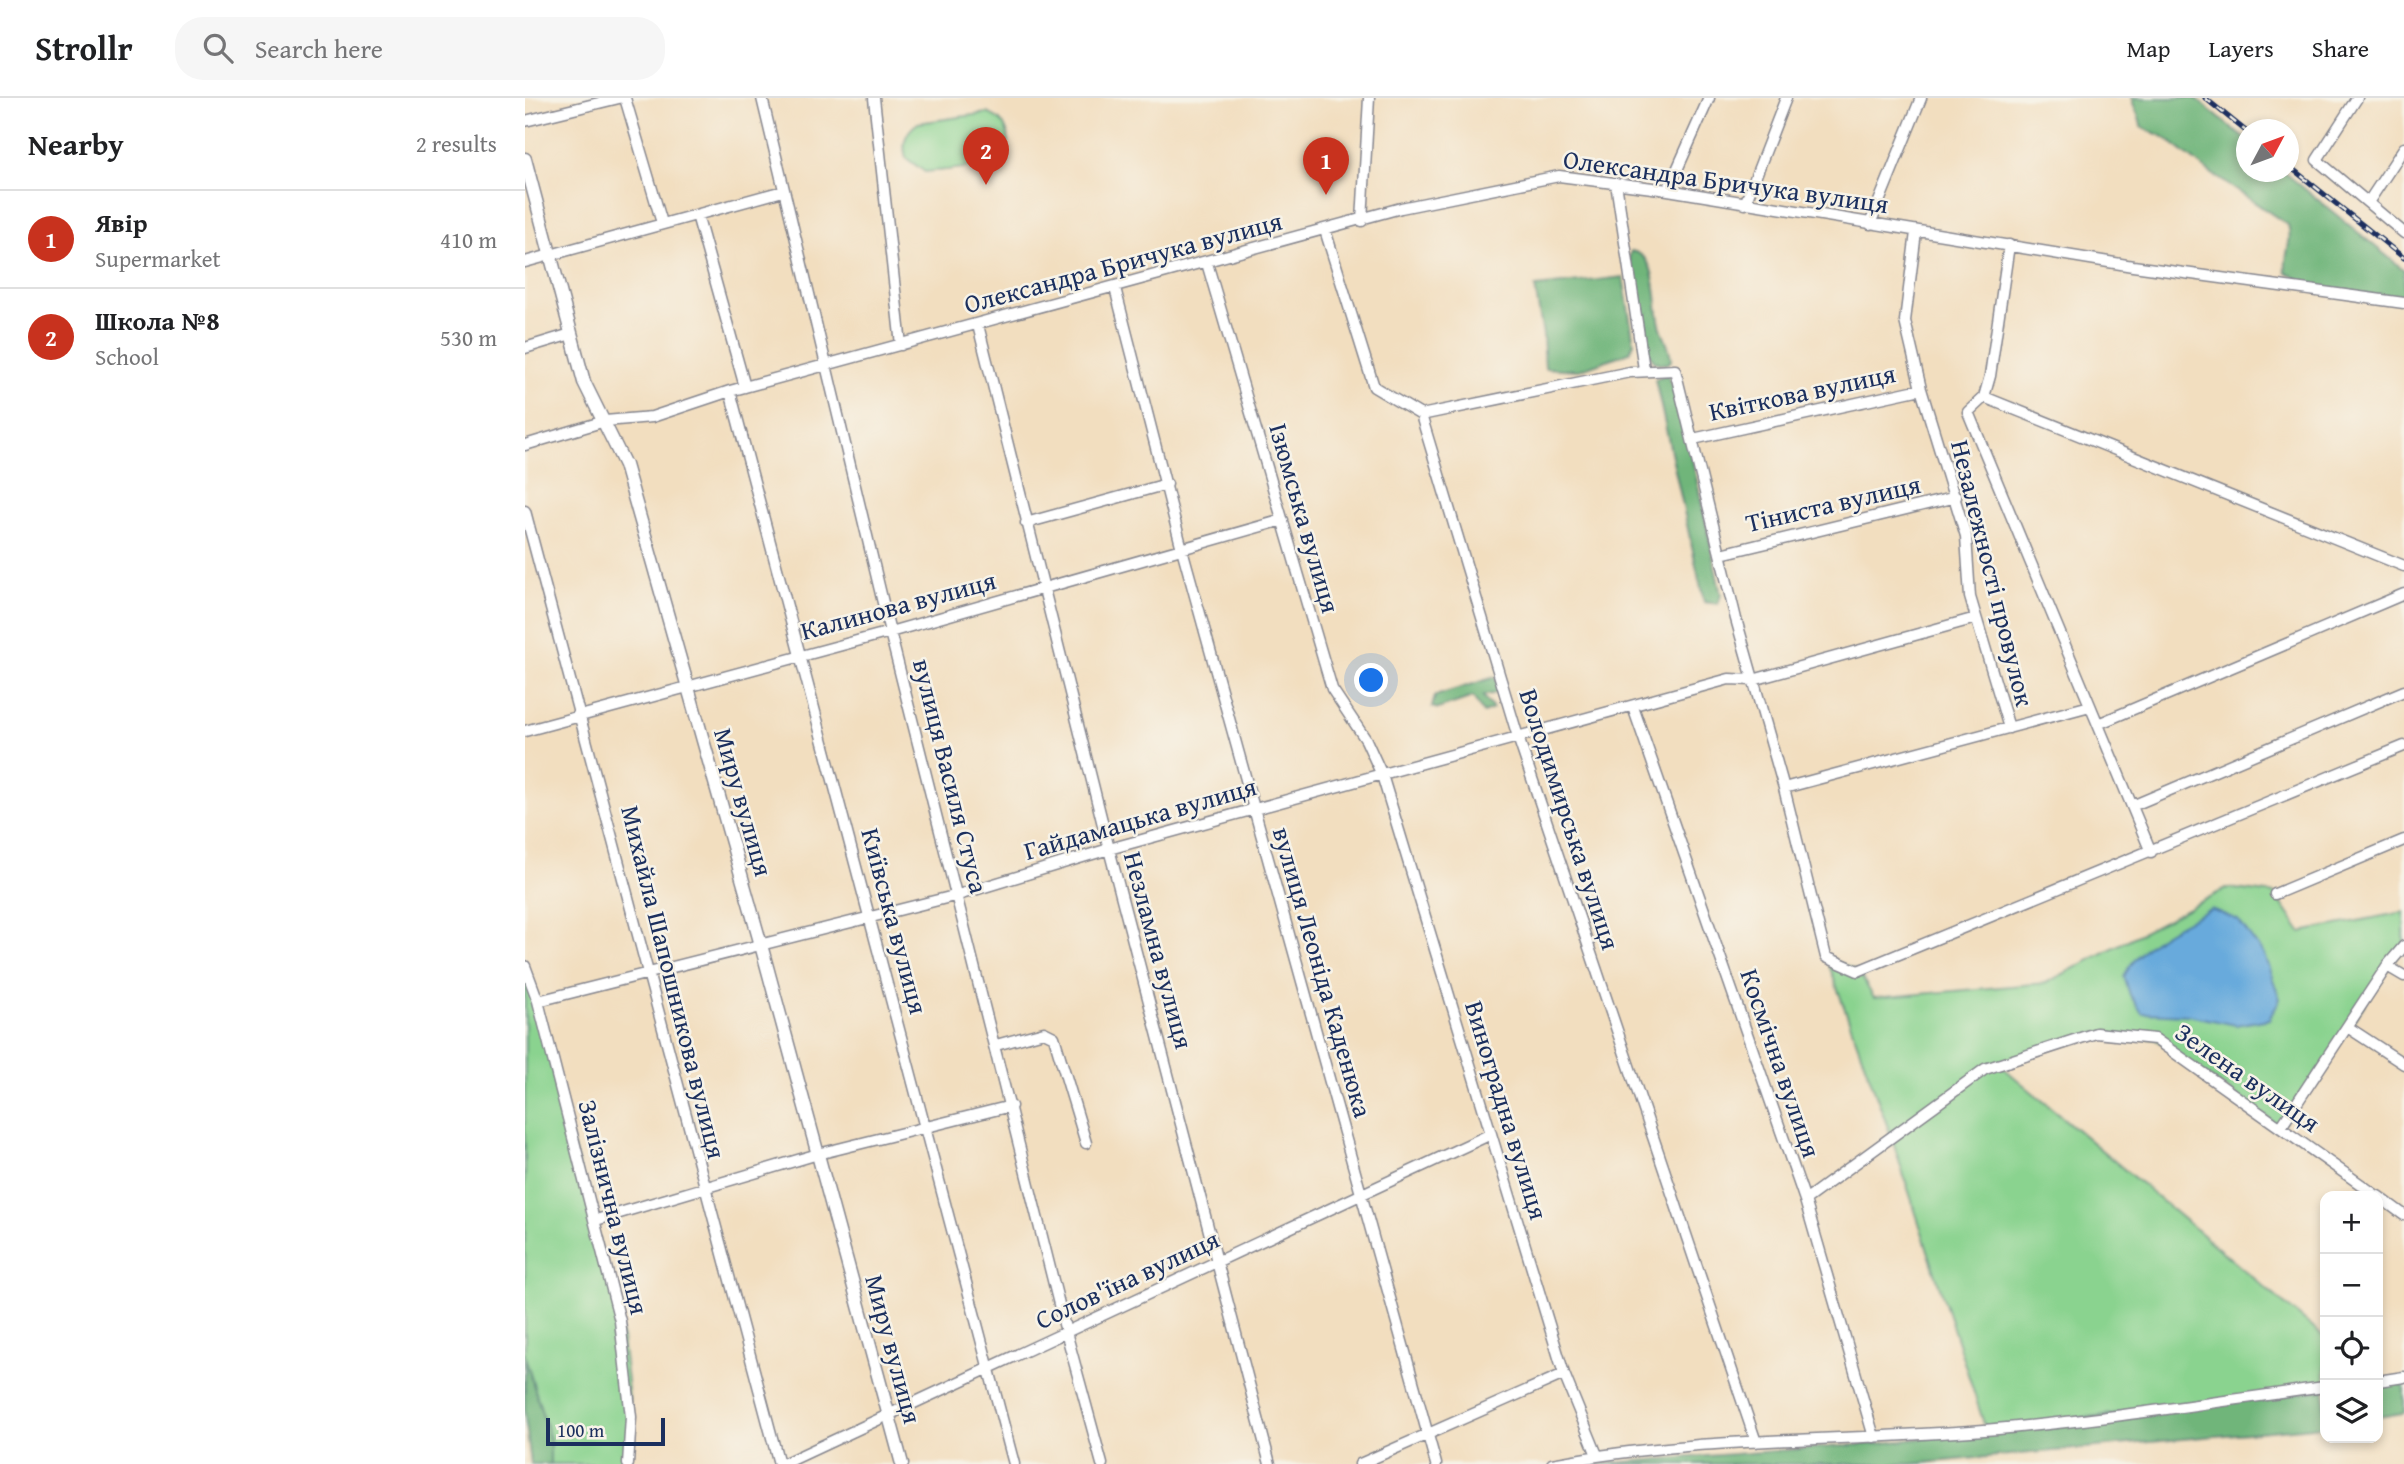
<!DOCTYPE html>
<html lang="en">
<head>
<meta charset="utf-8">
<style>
	body { margin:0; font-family:"Gentium Book Plus",serif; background:#f6f6f6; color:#202124 }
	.controls { position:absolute; right:21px; bottom:21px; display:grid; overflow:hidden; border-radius:14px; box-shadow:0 4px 10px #0003 }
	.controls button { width:63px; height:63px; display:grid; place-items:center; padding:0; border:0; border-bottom:2px solid #e0e0e0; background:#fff; color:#202124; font:35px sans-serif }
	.compass { position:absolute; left:1711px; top:21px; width:63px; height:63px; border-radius:50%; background:#fff; box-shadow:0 4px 10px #0003; rotate:49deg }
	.scale { position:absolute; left:21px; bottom:18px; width:119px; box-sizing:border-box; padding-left:7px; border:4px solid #1b2f5e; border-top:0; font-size:19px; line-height:24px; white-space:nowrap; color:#1b2f5e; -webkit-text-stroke:5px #f7f3e8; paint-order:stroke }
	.you { position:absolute; left:847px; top:583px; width:24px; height:24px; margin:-18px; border:5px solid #fff; border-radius:50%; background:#1a73e8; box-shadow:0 0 0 10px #1a73e833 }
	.badge { display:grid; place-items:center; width:46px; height:46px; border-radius:50%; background:#c8321e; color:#fff; font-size:23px; font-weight:700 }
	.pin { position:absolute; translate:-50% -58px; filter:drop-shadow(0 2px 4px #0008) }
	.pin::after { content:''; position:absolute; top:37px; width:24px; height:21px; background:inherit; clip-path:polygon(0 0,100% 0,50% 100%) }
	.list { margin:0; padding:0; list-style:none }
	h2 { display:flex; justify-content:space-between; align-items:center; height:91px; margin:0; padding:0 28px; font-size:30px }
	h2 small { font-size:23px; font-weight:400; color:#757577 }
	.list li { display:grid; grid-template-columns:46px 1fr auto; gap:21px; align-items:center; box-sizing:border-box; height:98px; padding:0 28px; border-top:2px solid #e0e0e0 }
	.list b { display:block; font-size:26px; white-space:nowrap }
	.list p { margin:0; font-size:23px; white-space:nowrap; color:#757577 }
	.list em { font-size:23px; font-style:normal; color:#757577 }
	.icon { flex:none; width:38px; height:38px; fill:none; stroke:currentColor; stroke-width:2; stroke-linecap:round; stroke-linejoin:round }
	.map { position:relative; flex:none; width:1879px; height:1366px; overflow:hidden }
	header { display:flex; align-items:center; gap:42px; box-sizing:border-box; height:98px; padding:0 35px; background:#fff; border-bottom:2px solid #e0e0e0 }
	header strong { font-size:33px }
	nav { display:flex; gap:38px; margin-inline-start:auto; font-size:24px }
	.search { width:490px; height:63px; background:#f6f6f6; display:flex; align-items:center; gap:18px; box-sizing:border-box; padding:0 24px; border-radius:28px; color:#757577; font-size:26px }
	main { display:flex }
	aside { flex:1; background:#fff }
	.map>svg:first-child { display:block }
	.green { fill:#8ad38f; stroke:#528176; stroke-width:2 }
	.forest { fill:#6fb57a; stroke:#45726c; stroke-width:2 }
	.water { fill:#67aadc; stroke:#416c9d; stroke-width:2 }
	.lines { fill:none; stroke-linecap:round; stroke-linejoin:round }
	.minor-casing { stroke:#86868e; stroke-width:13 }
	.major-casing { stroke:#86868e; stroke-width:15 }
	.minor { stroke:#fff; stroke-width:10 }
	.major { stroke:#fff; stroke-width:12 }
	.rail-casing { stroke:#1b2f5e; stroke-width:5 }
	.rail { stroke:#f7f3e8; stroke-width:2.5; stroke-dasharray:8; stroke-linecap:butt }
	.labels { text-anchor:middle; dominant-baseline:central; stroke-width:5; stroke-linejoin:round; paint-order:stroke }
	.street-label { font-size:26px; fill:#1b2f5e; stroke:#f7f3e8 }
</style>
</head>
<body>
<header>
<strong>Strollr</strong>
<div class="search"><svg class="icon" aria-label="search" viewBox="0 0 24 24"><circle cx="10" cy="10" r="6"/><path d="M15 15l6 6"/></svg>Search here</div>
<nav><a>Map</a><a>Layers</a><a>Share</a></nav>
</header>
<main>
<aside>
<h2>Nearby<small>2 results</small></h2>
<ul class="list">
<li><span class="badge">1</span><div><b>Явiр</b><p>Supermarket</p></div><em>410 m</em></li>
<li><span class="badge">2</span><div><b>Школа №8</b><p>School</p></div><em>530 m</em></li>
</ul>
</aside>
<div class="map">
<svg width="1879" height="1366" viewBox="0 0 1879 1366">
	<rect width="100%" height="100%" fill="#f7f3e8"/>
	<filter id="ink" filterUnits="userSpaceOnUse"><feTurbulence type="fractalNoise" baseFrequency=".0143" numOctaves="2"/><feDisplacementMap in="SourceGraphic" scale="14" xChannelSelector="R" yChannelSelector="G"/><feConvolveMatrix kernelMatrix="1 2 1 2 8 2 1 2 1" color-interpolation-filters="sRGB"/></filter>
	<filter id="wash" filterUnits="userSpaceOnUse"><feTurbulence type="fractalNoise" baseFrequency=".00686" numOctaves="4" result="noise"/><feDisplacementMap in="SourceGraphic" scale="28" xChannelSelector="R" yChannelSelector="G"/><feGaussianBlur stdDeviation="1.57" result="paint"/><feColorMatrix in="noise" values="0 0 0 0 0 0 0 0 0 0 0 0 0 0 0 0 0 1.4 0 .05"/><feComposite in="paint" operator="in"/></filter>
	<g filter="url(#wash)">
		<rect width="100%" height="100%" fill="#f2debf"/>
		<path class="green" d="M462,15C473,19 481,25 483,38C486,72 423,71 400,74L381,60C377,45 380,34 393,25Z
			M1702,790L1750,796L1776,834L1879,814V848L1756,1029L1630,941L1571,935L1475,967L1800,1240V1289L1461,1332L1366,1038L1301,859L1333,873L1349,900L1521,885Z
			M0,868L95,1223L106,1319L103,1366H25V1342L0,1259Z"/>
		<path class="forest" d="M1607,0H1670L1721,42L1722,74H1759L1879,172V200C1844,198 1788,196 1761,173C1759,156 1768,143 1763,127L1680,71L1639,39L1616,29C1616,17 1608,12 1607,0Z
			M1106,153C1135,157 1129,205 1135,226C1138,238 1146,251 1146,263L1141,266L1130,264L1123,254L1120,220L1104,159Z
			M1098,179L1109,245L1105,254L1054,272L1020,270L1018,237L1010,189Z
			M1142,276L1157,312L1196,497L1193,506L1179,504L1130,281Z
			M970,579L975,594L958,598L968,611L958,615L948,599L913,611L907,609L910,598Z
			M0,1259L25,1342V1366H6L0,1318Z
			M1879,1282V1315L1853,1319V1285Z
			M1800,1292L1798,1328L1387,1366H1071L1358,1345Z"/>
		<path class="water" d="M1686,811L1713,822L1739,857L1755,901L1744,921L1711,927L1663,917L1617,915L1605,897L1599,878C1618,842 1650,829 1686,811Z"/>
	</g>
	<g filter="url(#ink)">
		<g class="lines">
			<defs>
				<path id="minor" d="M100,0L137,125
					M237,0L365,534L541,1234L577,1366
					M349,0L376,247
					M1832,0L1792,62L1879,135
					M0,23L94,0
					M1091,85L1119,271
					M1143,92L1184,0
					M1844,103L1879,50
					M1220,106L1261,0
					M172,117L220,289
					M837,123L844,0
					M1345,126L1396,0
					M800,132L849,289L896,317L993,639L1231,1344
					M1391,134L1380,223L1396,291L1441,438L1445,499L1484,630
					M1484,147L1465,278L1459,299L1443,314L1626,754
					M0,164L258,93
					M682,165L807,591L841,642L857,677L1039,1276L1072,1357
					M590,190L657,451L911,1366
					M453,227L584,751L745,1366
					M0,250L46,236
					M205,293L489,1366
					M1459,299L1879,468
					M896,317L1105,274L1150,272L1211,521L1259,690L1301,859L1333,873L1879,648
					M1168,341L1396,291
					M0,347L80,323L127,319L205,293L876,110L1034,78L1143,92L1608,168L1879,205
					M0,413L254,1366
					M501,425L642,386
					M1196,456L1431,399
					M1108,609L1280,1102L1349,1339
					M1573,626L1879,496
					M0,633L365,534L758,422
					M1259,690L1565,608
					M1607,708L1879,593
					M1750,796L1879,742
					M0,868L13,903L95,1223L106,1319L103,1366
					M1862,868L1879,878
					M13,903L433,797L584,751L1204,581L1228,582L1451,520
					M1824,930L1879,966
					M471,947L519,934L529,939L561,1045
					M1756,1029L1862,868L1879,848
					M1853,1098L1879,1117
					M1280,1102L1460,971L1571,935L1630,941L1852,1098
					M71,1122L293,1056L486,1008
					M1853,1283L1879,1279
					M258,1366L966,1036
					M835,1366L1039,1276
					M1027,1366C1168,1338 1315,1344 1459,1332C1573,1323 1687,1304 1800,1289"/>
				<path id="major" d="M0,61L59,284L100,367L236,847L377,1366"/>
			</defs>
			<use href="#minor" class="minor-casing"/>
			<use href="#major" class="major-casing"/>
			<use href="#minor" class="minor"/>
			<use href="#major" class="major"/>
			<defs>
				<path id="rail" d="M1680,0L1722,34
					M1764,68L1879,160"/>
			</defs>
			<use href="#rail" class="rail-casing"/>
			<use href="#rail" class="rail"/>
		</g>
	</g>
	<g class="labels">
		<g class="street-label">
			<text transform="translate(1201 83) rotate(8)">Олександра Бричука вулиця</text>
			<text transform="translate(598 164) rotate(-15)">Олександра Бричука вулиця</text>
			<text transform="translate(1277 294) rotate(-12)">Квіткова вулиця</text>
			<text transform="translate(1308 405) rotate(-13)">Тіниста вулиця</text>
			<text transform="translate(780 420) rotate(74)">Ізюмська вулиця</text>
			<text transform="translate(1468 475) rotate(76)">Незалежності провулок</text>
			<text transform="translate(373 507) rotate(-15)">Калинова вулиця</text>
			<text transform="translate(426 678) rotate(76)">вулиця Василя Стуса</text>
			<text transform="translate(219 704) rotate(74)">Миру вулиця</text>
			<text transform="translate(615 720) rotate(-16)">Гайдамацька вулиця</text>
			<text transform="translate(1045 721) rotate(72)">Володимирська вулиця</text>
			<text transform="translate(370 823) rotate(75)">Київська вулиця</text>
			<text transform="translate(634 852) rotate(75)">Незламна вулиця</text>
			<text transform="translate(798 874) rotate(74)">вулиця Леоніда Каденюка</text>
			<text transform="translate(149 884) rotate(76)">Михайла Шапошникова вулиця</text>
			<text transform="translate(1256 965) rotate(71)">Космічна вулиця</text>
			<text transform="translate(1723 979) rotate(35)">Зелена вулиця</text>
			<text transform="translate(982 1012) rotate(73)">Виноградна вулиця</text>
			<text transform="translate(89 1109) rotate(76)">Залізнична вулиця</text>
			<text transform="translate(602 1181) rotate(-25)">Солов'їна вулиця</text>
			<text transform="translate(369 1251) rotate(75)">Миру вулиця</text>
		</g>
	</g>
</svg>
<div class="controls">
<button>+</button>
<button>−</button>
<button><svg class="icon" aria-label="locate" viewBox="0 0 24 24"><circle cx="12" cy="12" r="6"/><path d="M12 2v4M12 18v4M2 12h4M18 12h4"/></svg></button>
<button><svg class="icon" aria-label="layers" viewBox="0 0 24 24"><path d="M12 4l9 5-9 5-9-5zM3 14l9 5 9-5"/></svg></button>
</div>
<svg class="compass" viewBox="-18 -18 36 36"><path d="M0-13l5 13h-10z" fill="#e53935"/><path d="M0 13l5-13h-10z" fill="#757577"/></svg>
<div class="scale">100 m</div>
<div class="you"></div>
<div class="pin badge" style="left:801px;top:97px">1</div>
<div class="pin badge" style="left:461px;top:87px">2</div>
</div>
</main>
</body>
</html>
